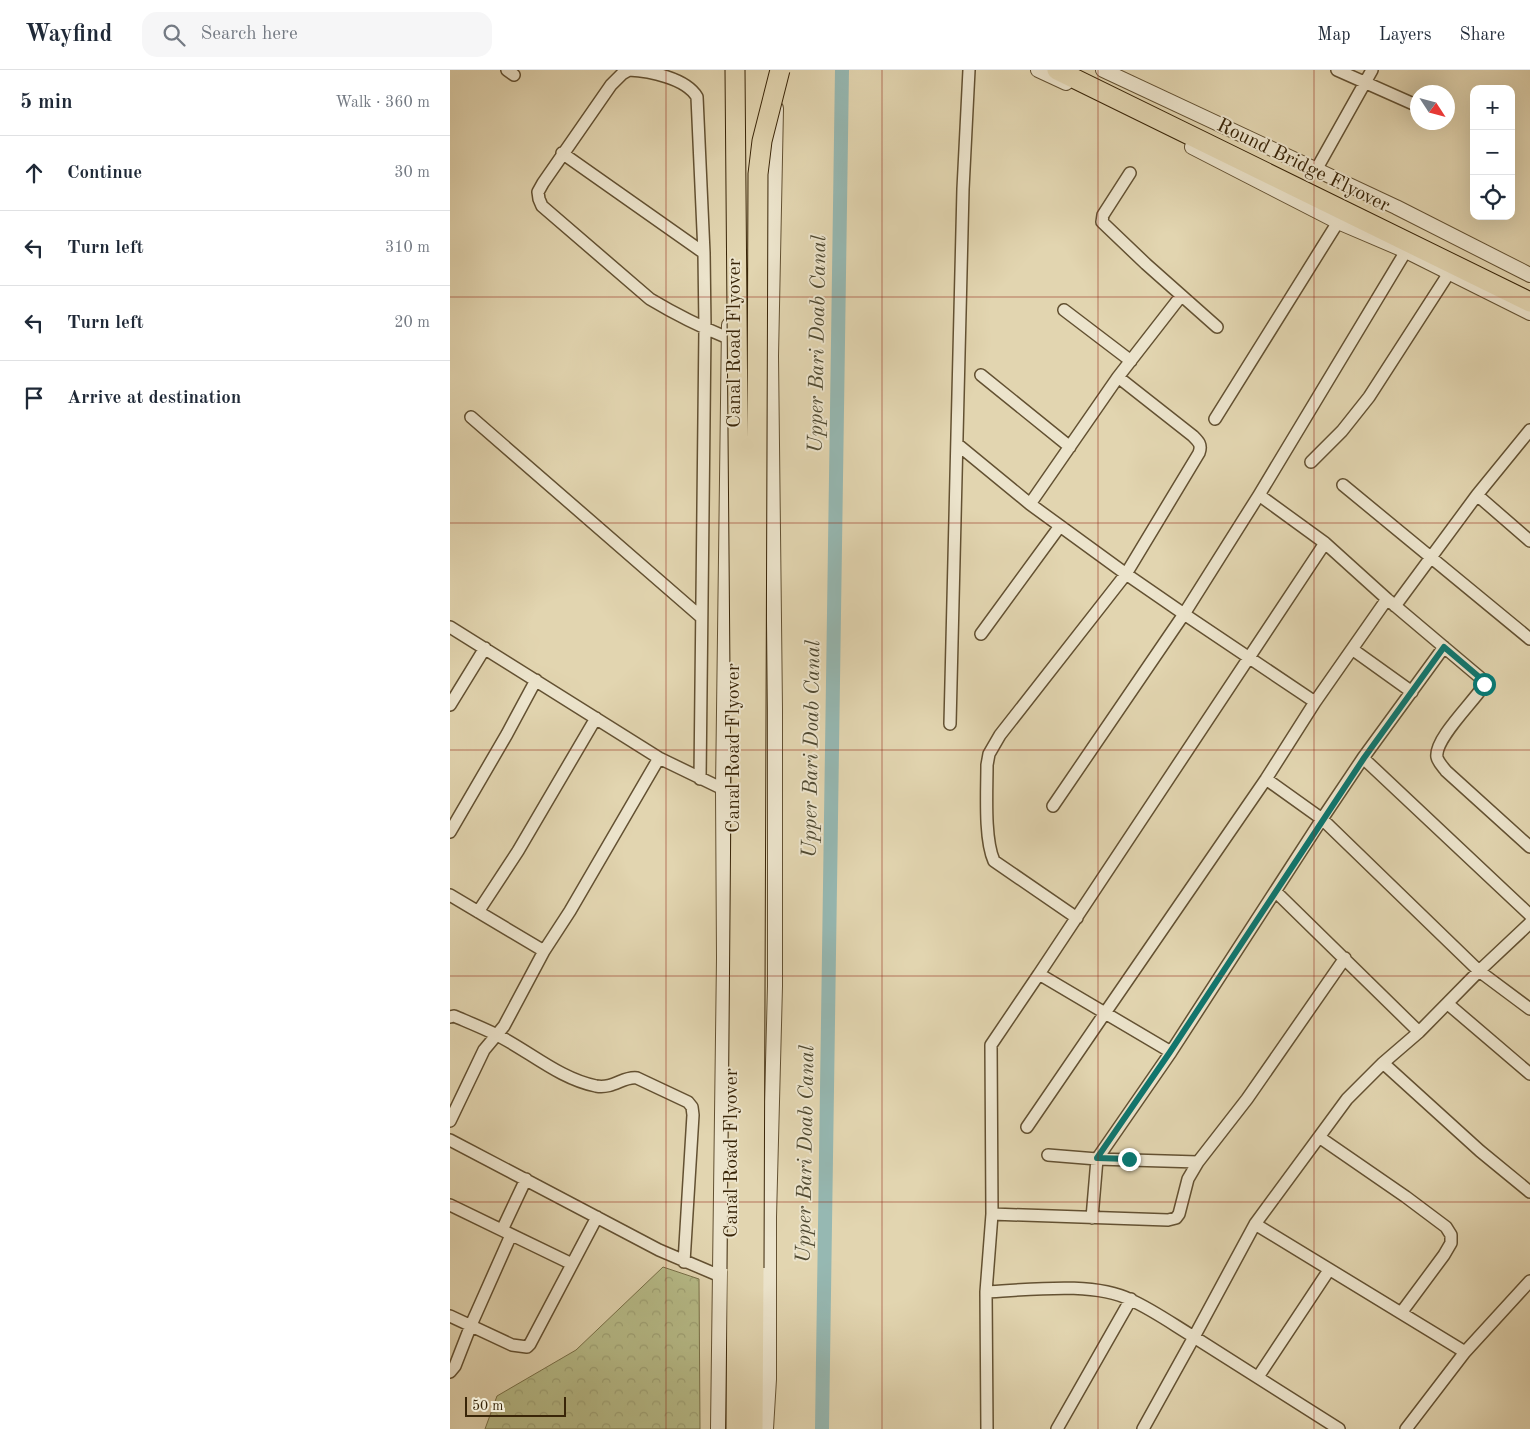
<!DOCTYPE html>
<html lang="en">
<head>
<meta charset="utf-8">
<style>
	body { margin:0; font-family:"Old Standard TT",serif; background:#f6f6f7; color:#1f2937 }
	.controls { position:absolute; right:15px; top:15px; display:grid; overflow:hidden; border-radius:10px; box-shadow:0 5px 20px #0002 }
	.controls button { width:45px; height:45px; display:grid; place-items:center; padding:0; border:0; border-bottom:1px solid #e0e1e3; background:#fff; color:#1f2937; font:25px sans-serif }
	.compass { position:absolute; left:960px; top:15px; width:45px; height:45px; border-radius:50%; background:#fff; box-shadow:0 5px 20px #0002; rotate:126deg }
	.scale { position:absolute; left:15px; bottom:12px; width:101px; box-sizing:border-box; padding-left:5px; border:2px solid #392508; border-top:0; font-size:14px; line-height:18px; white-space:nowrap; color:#392508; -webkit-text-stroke:4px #ece4cc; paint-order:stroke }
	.stop { position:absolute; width:15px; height:15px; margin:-11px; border:4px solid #0f766e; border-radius:50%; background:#fff }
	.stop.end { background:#0f766e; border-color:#fff; box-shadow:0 1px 5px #0008 }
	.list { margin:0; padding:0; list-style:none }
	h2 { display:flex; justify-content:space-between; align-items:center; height:65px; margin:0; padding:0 20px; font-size:21px }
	h2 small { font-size:16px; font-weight:400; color:#747a83 }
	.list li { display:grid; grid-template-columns:32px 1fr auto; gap:15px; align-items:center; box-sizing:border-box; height:75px; padding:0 20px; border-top:1px solid #e0e1e3 }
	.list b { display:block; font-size:19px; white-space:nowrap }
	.list em { font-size:16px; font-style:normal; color:#747a83 }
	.icon { flex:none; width:28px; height:28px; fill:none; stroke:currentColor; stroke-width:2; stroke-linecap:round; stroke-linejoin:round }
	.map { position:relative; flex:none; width:1080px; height:1359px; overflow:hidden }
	header { display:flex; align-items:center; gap:30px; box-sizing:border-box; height:70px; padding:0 25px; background:#fff; border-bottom:1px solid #e0e1e3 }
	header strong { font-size:24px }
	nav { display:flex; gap:28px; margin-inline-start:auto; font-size:18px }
	.search { width:350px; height:45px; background:#f6f6f7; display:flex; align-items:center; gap:12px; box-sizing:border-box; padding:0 18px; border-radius:15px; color:#747a83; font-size:19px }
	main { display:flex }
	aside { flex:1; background:#fff }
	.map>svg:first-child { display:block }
	.forest { fill:url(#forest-crowns); stroke:#787048 }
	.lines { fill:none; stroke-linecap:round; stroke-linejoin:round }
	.canal { stroke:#96b8b2; stroke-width:14 }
	.minor-casing { stroke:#635132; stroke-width:14 }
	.tertiary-casing { stroke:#635132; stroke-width:16 }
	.primary-casing { stroke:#392508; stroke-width:21 }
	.minor { stroke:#ece4cc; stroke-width:11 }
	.tertiary { stroke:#ece4cc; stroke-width:14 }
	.primary { stroke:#e2d5b0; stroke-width:19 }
	.primary-bridge-casing { stroke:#392508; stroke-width:21; stroke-linecap:butt }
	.primary-bridge { stroke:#e2d5b0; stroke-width:19 }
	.route { stroke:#0f766e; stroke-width:6 }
	.grid { fill:none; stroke:#8f2418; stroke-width:1; stroke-opacity:0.55 }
	.labels { text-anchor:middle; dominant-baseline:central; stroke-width:4; stroke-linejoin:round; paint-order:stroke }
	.street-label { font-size:20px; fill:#392508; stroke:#ece4cc }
	.water-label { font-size:21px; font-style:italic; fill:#504a32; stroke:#ece4cc }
</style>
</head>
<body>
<header>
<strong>Wayfind</strong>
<div class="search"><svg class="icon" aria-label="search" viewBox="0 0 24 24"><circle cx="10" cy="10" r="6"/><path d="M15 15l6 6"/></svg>Search here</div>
<nav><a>Map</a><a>Layers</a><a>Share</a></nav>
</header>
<main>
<aside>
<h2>5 min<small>Walk · 360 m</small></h2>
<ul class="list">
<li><svg class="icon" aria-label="ahead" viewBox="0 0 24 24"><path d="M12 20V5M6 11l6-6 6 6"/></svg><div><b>Continue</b></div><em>30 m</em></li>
<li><svg class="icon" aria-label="left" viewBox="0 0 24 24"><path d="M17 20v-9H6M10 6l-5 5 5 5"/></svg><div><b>Turn left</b></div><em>310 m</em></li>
<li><svg class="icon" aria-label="left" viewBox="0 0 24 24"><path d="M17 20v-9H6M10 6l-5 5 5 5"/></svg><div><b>Turn left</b></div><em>20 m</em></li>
<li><svg class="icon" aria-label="arrive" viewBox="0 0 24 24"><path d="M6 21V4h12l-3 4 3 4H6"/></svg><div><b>Arrive at destination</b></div></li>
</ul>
</aside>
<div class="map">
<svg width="1080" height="1359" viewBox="0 0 1080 1359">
	<defs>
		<pattern id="forest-crowns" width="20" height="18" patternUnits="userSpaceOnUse" patternTransform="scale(1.25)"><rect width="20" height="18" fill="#b7bc89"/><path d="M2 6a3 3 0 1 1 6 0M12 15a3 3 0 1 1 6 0" fill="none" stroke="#9ea175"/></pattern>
	</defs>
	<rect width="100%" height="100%" fill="#e2d5b0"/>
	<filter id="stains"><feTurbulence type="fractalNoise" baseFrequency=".004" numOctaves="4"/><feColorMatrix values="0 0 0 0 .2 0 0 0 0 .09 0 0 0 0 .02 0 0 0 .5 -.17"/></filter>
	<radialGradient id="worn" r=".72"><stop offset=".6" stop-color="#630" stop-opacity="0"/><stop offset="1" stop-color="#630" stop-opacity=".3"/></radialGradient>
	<path class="forest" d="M213,1197L249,1209L250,1359H35L47,1326L126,1280Z"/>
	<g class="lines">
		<path class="canal" d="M372,1359L392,0"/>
		<defs>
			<path id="minor" d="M57,0L64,5
				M887,0L968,36
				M112,83L254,183
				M866,100L922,0
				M680,103L653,145L652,152L696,194L767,257
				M956,181L809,425L734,544L865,632L937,529L1033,610L1034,614L1032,618C1022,633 984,670 987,687C988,692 993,697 996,701L1080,777
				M614,240L681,291
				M531,305L620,377
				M21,347L251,547
				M765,349L888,152
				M507,374L580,434
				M861,392L892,361L919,327L999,203
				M893,415L1080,569
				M809,425L875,473L589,904L655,943L816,709L865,632
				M1027,425L1080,471
				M875,473L937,529
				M945,536L1027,425L1080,360
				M0,557L209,688L273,719
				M531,564L610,456
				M902,579L962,622
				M0,635L35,578
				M500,654L513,119L519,0
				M913,688L1080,845
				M250,709L255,258L254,183L247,27C236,8 199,1 179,0L172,4L161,15L93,113L88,122L89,129L92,136L200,229C225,244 251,257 278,268
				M816,709L872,749L913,688L994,577
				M603,736L734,544L676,504L580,434L668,307L731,226
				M0,762L57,664L86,610
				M826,822L969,962
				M0,825L94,881L120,841L209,688
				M28,842L68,781L146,648
				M627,848L544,791C534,769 537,721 537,695L539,684L550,665L676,504L749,383C752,375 749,372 743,366L668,307
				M589,904L541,975L542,1144L536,1222C579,1220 643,1211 681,1230C703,1240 724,1255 744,1267L805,1154L897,1029L933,993L969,962L1029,901L1080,939
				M998,934L1080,1004
				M0,947L4,946C18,952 33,958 47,965C79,981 110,1009 146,1016C164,1019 173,1006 187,1008L238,1032L242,1037L243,1045L234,1192
				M933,993L1030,1081L1080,1122
				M0,1051L34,980L54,956L94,881
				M577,1057L655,943L721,982L872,749L1029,901L1080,853
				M869,1067L956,1127L996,1157L1001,1165V1173L994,1185L951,1243
				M0,1070L209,1180L270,1206
				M598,1085L647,1089L721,982
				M0,1135L122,1194
				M542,1144L718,1150L726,1148L729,1144L738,1109L748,1092L797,1029L895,888
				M642,1148L647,1089L748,1092
				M805,1154L1015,1282L1080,1211
				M52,1160L76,1109
				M536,1222L537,1359
				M0,1246L62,1275L77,1277L80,1274L147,1147
				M0,1302L5,1296L21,1255L61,1165
				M808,1307L879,1200
				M607,1359L681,1229
				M693,1359L744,1267L889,1359
				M956,1359L1015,1282"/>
			<path id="tertiary" d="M588,0L616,13
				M653,0L946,137L1080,205
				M742,77L888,152L956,181L1080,243
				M268,1359L274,888L273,719L279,255
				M316,1359L319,1309V1147L325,916V639L321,286L326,38"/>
			<path id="primary" d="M607,0L1080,232
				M286,1359L287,1199
				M303,1359L304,1198"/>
		</defs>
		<use href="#minor" class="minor-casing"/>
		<use href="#tertiary" class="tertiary-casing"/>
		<use href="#primary" class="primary-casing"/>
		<use href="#minor" class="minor"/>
		<use href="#tertiary" class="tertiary"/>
		<use href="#primary" class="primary"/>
		<defs>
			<path id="primary-bridge" d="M285,0L291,724L287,1199
				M304,1198L308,104L312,71L330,0"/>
		</defs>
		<use href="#primary-bridge" class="primary-bridge-casing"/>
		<use href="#primary-bridge" class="primary-bridge"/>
	</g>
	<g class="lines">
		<path class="route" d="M679,1089L647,1088L720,982L914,688L994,577L1028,606L1034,614"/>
	</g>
	<path class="grid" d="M216,0V1359M432,0V1359M648,0V1359M864,0V1359M0,227H1080M0,453H1080M0,680H1080M0,906H1080M0,1132H1080"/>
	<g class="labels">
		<g class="street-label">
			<text transform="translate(853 96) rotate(26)">Round Bridge Flyover</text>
			<text transform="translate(285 273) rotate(-90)">Canal Road Flyover</text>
			<text transform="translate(284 678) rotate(-90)">Canal Road Flyover</text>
			<text transform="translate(282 1083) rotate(-90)">Canal Road Flyover</text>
		</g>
		<g class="water-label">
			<text transform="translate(368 274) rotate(-89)">Upper Bari Doab Canal</text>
			<text transform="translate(362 679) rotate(-89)">Upper Bari Doab Canal</text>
			<text transform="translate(356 1084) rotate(-89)">Upper Bari Doab Canal</text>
		</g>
	</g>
	<rect width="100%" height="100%" filter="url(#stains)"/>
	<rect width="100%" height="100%" fill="url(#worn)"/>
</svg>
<div class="controls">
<button>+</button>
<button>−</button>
<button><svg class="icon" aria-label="locate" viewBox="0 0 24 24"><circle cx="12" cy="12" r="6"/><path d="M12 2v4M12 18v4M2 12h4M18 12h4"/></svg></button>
</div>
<svg class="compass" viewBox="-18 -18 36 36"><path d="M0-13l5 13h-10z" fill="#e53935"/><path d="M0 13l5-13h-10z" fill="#747a83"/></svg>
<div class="scale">50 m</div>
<div class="stop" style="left:1034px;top:614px"></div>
<div class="stop end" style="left:679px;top:1089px"></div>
</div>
</main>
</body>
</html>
